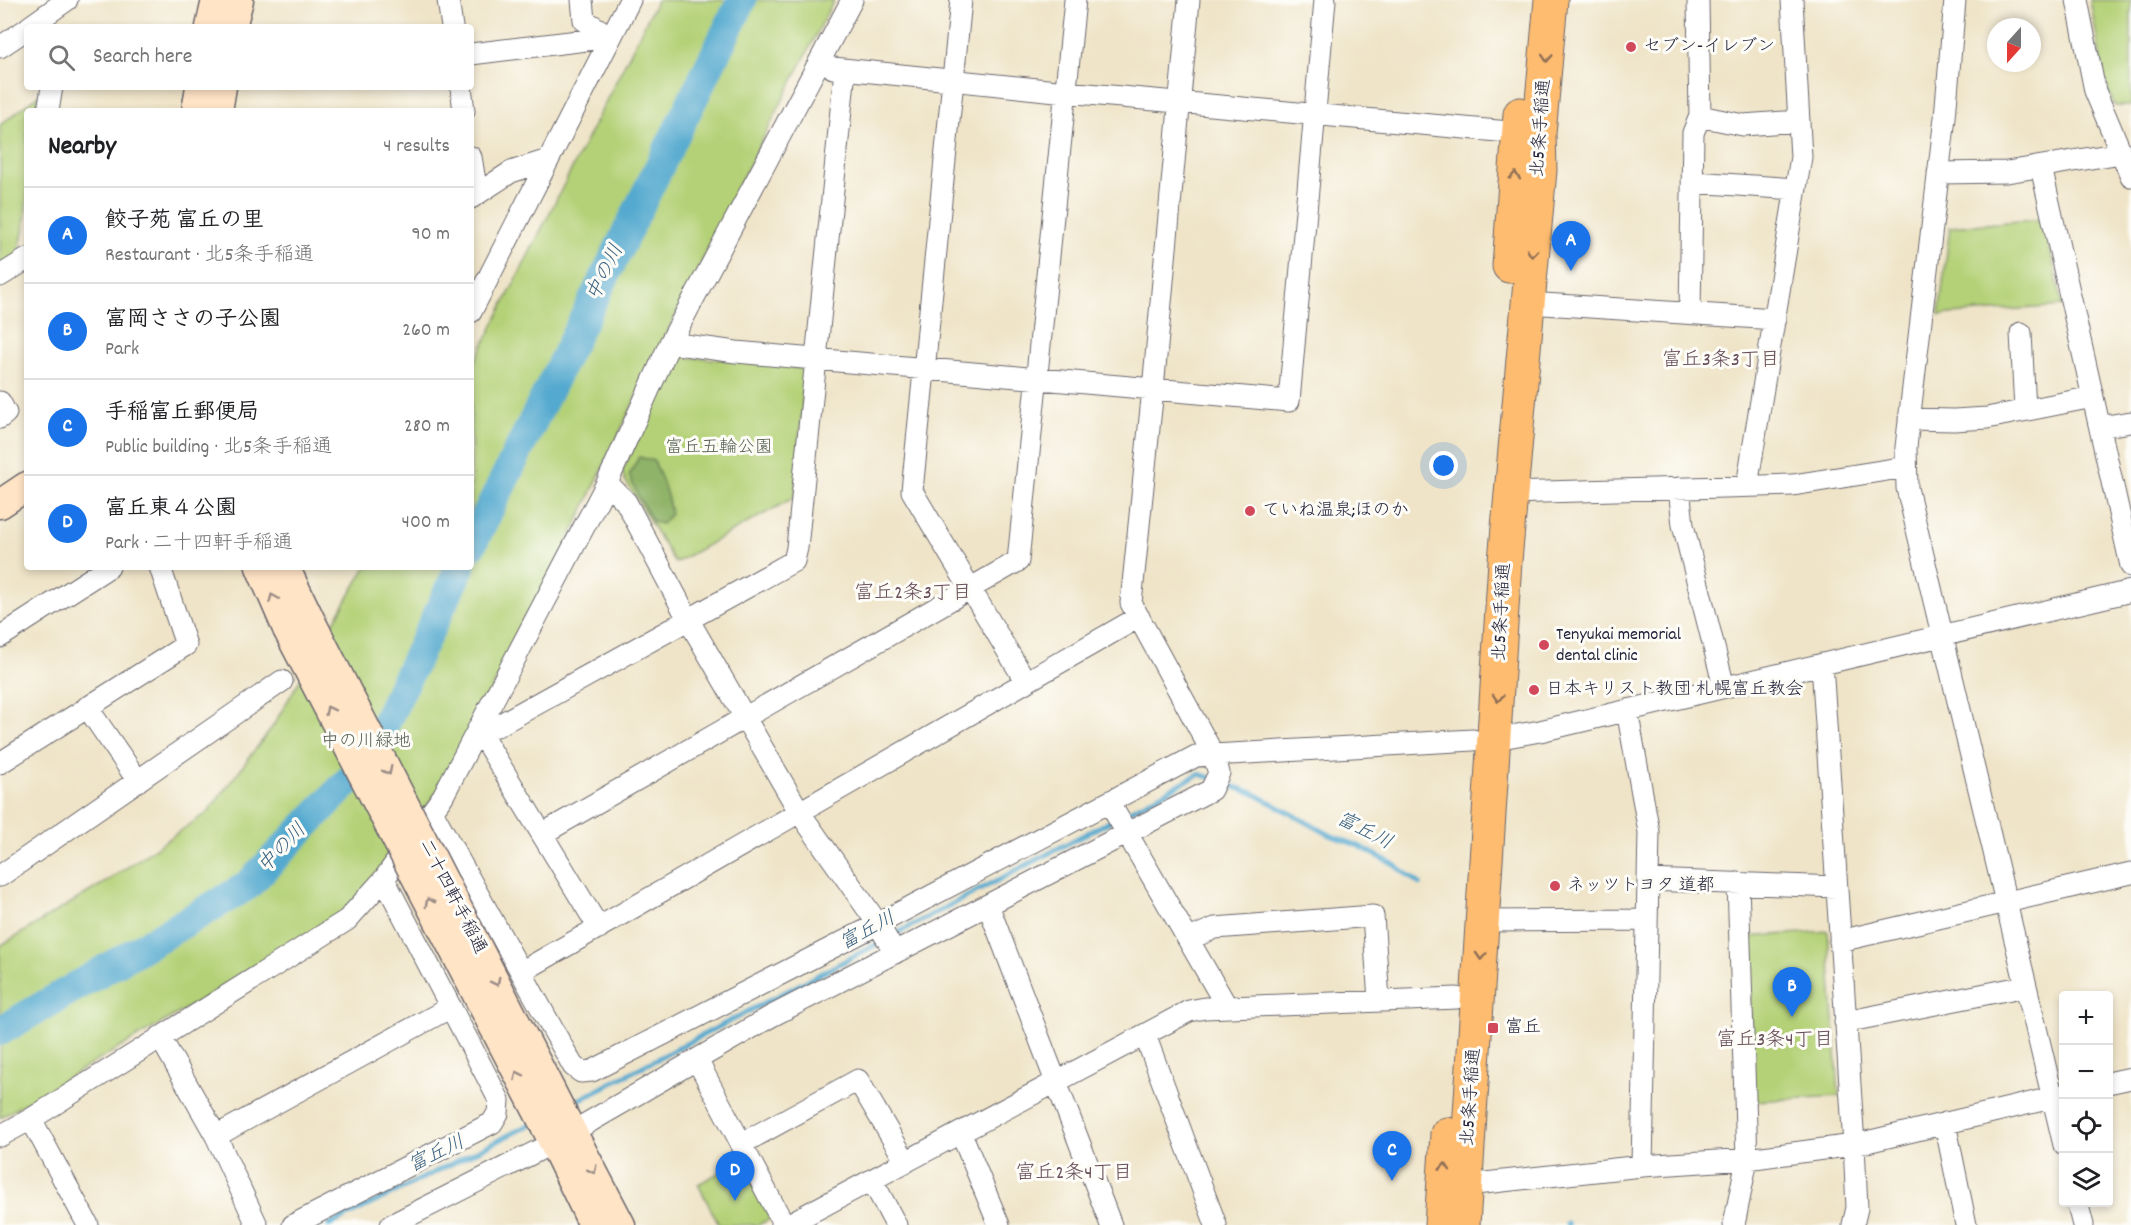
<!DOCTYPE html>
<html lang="en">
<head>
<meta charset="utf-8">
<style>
	body { margin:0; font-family:Dekko,"Klee One",sans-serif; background:#f6f6f6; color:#202124 }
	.controls { position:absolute; right:18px; bottom:18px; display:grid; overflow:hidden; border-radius:6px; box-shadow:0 3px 9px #0003 }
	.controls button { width:54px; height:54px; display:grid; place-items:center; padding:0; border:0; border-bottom:2px solid #e0e0e0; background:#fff; color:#202124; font:30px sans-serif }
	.compass { position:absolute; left:1987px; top:18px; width:54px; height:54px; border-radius:50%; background:#fff; box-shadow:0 3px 9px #0003; rotate:201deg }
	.you { position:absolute; left:1444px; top:466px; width:21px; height:21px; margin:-15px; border:4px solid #fff; border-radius:50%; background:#1a73e8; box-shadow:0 0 0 9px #1a73e833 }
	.badge { display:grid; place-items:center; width:39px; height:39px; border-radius:50%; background:#1a73e8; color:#fff; font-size:20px; font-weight:700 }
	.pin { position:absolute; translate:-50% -50px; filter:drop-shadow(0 2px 3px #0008) }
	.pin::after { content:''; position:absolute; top:32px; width:21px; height:18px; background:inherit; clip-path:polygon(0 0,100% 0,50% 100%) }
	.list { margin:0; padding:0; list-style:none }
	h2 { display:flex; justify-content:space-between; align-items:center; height:78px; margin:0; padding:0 24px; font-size:26px }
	h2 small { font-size:20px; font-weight:400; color:#757577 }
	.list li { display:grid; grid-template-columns:39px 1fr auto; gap:18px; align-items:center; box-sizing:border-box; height:96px; padding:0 24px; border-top:2px solid #e0e0e0 }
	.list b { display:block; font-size:22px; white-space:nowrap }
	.list p { margin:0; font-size:20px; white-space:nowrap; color:#757577 }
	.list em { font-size:20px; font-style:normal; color:#757577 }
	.icon { flex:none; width:33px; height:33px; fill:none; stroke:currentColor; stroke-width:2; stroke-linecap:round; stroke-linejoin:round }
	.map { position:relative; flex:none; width:2131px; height:1225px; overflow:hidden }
	.search { position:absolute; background:#fff; box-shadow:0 3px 9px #0003; left:24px; top:24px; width:450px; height:66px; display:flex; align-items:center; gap:15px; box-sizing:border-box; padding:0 21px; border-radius:6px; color:#757577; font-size:22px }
	.panel { position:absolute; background:#fff; box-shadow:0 3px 9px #0003; left:24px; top:108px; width:450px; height:462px; border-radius:6px }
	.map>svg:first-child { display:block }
	.green { fill:#b4d177; stroke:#6b7a59; stroke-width:1.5 }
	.forest { fill:#8fb368; stroke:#586a52; stroke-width:1.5 }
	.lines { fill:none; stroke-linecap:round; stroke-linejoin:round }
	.stream { stroke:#53a9cf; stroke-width:5 }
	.river { stroke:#53a9cf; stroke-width:30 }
	.street-casing { stroke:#6a666c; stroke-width:23 }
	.secondary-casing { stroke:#6a666c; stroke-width:31 }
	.highway-casing { stroke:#6a666c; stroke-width:35 }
	.street { stroke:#fff; stroke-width:21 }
	.secondary { stroke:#ffe4c6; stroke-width:28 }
	.highway { stroke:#febc70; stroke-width:33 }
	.secondary-bridge-casing { stroke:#6a666c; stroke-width:31; stroke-linecap:butt }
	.secondary-bridge { stroke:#ffe4c6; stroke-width:28 }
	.oneway { stroke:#906f56 }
	.oneway2 { stroke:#9c8d87 }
	.poi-dot { fill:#d1495b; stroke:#fdfcf7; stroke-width:2 }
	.labels { text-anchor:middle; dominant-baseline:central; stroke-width:6; stroke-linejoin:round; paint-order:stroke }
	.poi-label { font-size:18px; fill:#22223b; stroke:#fdfcf7; text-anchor:start }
	.street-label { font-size:18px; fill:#22223b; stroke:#fdfcf7 }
	.park-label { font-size:18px; fill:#555f50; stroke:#fdfcf7 }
	.water-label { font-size:20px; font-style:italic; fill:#385f7e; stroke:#fdfcf7 }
	.neighbourhood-label { font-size:20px; fill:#664d5a; stroke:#fdfcf7 }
</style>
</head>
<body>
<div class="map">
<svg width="2131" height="1225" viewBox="0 0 2131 1225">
	<rect width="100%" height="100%" fill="#fdfcf7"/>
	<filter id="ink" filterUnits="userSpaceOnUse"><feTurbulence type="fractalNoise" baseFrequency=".0167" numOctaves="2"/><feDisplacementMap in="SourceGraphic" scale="12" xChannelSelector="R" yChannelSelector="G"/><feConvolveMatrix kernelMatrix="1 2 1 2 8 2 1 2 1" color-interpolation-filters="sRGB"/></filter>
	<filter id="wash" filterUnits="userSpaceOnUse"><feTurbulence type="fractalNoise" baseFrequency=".008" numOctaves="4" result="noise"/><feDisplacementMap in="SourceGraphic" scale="24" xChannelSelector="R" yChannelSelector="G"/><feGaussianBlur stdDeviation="1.35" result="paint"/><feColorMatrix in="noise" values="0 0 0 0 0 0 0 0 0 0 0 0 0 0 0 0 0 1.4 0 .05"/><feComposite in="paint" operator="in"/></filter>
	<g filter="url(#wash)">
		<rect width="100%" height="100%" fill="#efe4c8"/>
		<path class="green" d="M657,0H834L734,195L647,374L561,557L438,791L350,909L206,997L0,1118V946L104,883L208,812L273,726L366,567H471V369Z
			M2090,0H2131V106H2115L2105,83Z
			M39,95L37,111H27C27,147 32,228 15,257C12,262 5,265 0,268V125Z
			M2043,219L2063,306L1939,315L1950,227Z
			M676,357L735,360L804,369L805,373L795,497L675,563L625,480L622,472Z
			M1828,931L1839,1096L1753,1101L1748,937Z
			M741,1161L772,1218L758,1225H719L698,1184Z"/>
		<path class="forest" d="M639,457L654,461C662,479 668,494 671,514L662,524L653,522L639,498L629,475Z"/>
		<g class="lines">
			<path class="stream" d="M1219,782L1253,793L1330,835L1359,846L1393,864L1420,884
				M1122,815L1199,774L1211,778
				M892,936L1114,819
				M567,1106L883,941
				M1567,1224L1568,1225
				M329,1225L535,1122"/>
			<path class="river" d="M471,546L742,0
				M0,1031L247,886L366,763L460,567"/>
		</g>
	</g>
	<g filter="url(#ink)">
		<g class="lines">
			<defs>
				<path id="street" d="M448,0L452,27
					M582,0L584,20L611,37
					M961,0L912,491L1026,682
					M1955,0L1945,117L1906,447L1907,488L2064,1145
					M2077,0L2095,91L2131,176
					M29,27L67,0
					M0,47L27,29
					M471,54L611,37
					M833,68L1066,92L1531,134
					M461,87L464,111
					M48,111L52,87
					M1700,116L1743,125L1799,121
					M471,157L475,181L479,193
					M2041,167L2131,566
					M1938,173L2007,172L2121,153
					M1694,182L1796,189
					M471,198L511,172L548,160
					M0,276L27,259
					M1528,303L1775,319
					M471,312L630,0
					M1690,313L1693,133L1700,116L1698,0
					M2021,333L2025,410
					M670,343L736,352L1289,401L1325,0
					M0,402L6,413L0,418
					M1909,419L1954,420L1987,418L2093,397
					M2100,427L2131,422
					M607,483L626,502L688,619L800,813L878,924L895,953
					M1747,486L1801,157L1792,0
					M1679,488L1683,525L1724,687
					M1511,493L1793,485L1906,467
					M0,637L109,567
					M1822,664L1854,1145L1857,1208L1853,1225
					M87,707L138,781
					M1627,710L1649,832L1642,1166
					M1495,739L1540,731L2131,591
					M0,763L186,645L160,567
					M1109,802L1227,1007
					M432,811L573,1066L581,1072L592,1071L878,924L1196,756L1473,740
					M542,834L1018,561L1075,0
					M0,876L282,681
					M1648,880L1836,887
					M988,905L1111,1225
					M1483,921L1647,920
					M599,928L478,729L497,726L794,561L797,548L845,70
					M1189,939L1215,928L1373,916L1379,1000
					M1840,941L2131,873
					M521,972L1139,617
					M1845,1022L2026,986
					M1145,1035L1216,1225
					M160,1037L216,1136L257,1225
					M697,1060L784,1225
					M2108,1083L2131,1078
					M31,1119L88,1225
					M1945,1123L1966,1225
					M961,1133L999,1225
					M0,1136L31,1119L347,920L384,879L443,796L607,483L670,343L852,0
					M216,1136L451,1007
					M741,1144L858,1080L906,1162
					M872,1180L896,1225
					M1466,1185L1642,1166L1747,1159L1854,1145L2064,1095
					M2077,1202L2083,1225
					M293,1225L492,1123L498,1113L499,1100L384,879
					M391,1225L553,1143L770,1017L1211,790L1219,773L1213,754L1131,603L1153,389L1189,0
					M787,1225L1189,1011L1205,1008L1457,998
					M1734,1225L1747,1159L1738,883"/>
				<path id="secondary" d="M210,27L216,0
					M232,27L239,0
					M196,111L200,87
					M218,111L222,87
					M0,504L27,486
					M260,567L287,629
					M285,567L313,625
					M565,1118L621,1225
					M545,1126L593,1225"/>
				<path id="highway" d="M1509,266L1520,114
					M1441,1225L1447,1134
					M1463,1225L1505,561L1540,170L1539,134L1551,0"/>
			</defs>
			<use href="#street" class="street-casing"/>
			<use href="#secondary" class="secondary-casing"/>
			<use href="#highway" class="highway-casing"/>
			<use href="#street" class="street"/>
			<use href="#secondary" class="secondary"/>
			<use href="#highway" class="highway"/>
			<defs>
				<path id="secondary-bridge" d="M313,625L565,1118
					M287,629L545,1126"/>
			</defs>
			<use href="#secondary-bridge" class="secondary-bridge-casing"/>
			<use href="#secondary-bridge" class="secondary-bridge"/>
		</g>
		<defs><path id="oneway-chevron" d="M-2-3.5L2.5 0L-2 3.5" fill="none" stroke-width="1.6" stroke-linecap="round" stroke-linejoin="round" transform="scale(1.5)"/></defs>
		<g class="oneway">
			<use href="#oneway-chevron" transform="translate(1547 58) rotate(94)"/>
			<use href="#oneway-chevron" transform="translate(1515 176) rotate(-86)"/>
			<use href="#oneway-chevron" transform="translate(1532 253) rotate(95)"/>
			<use href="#oneway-chevron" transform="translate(1498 698) rotate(94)"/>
			<use href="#oneway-chevron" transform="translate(1481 956) rotate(93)"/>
			<use href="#oneway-chevron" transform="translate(1445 1167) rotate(-86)"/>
		</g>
		<g class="oneway2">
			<use href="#oneway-chevron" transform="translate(273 598) rotate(-113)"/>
			<use href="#oneway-chevron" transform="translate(329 710) rotate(-117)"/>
			<use href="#oneway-chevron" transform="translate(388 771) rotate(63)"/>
			<use href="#oneway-chevron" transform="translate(429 902) rotate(-117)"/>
			<use href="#oneway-chevron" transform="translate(496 982) rotate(63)"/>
			<use href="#oneway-chevron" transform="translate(518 1075) rotate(-117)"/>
			<use href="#oneway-chevron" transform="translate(593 1170) rotate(63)"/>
		</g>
	</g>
	<g class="poi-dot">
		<circle cx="1631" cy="47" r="6"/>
		<circle cx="1250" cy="511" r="6"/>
		<circle cx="1544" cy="645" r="6"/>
		<circle cx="1534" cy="690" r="6"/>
		<circle cx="1555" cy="886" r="6"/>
		<rect x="1487" y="1022" width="12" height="12" rx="3"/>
	</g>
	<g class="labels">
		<g class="poi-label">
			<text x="1643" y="47">セブン-イレブン</text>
			<text x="1262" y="511">ていね温泉;ほのか</text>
			<text x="1556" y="635">Tenyukai memorial<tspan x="1556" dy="21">dental clinic</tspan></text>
			<text x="1546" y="690">日本キリスト教団 札幌富丘教会</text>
			<text x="1567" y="886">ネッツトヨタ 道都</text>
			<text x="1505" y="1028">富丘</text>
		</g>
		<g class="street-label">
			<text transform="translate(1542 128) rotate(-86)">北5条手稲通</text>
			<text transform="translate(1503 612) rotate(-87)">北5条手稲通</text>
			<text transform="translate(452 897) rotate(63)">二十四軒手稲通</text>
			<text transform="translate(1472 1097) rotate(-86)">北5条手稲通</text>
		</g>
		<g class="park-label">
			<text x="719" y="448">富丘五輪公園</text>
			<text x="366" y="742">中の川緑地</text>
		</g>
		<g class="water-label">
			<text transform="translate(606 273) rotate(-64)">中の川</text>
			<text transform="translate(1364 832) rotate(27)">富丘川</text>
			<text transform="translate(283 849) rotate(-46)">中の川</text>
			<text transform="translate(868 932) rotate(-28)">富丘川</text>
			<text transform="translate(437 1155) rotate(-26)">富丘川</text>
		</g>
		<g class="neighbourhood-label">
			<text x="1721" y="361">富丘3条3丁目</text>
			<text x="913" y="594">富丘2条3丁目</text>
			<text x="1775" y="1041">富丘3条4丁目</text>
			<text x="1074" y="1174">富丘2条4丁目</text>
		</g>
	</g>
</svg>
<div class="controls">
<button>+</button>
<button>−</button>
<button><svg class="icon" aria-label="locate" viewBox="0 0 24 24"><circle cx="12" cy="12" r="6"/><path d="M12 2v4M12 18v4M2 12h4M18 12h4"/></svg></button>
<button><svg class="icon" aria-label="layers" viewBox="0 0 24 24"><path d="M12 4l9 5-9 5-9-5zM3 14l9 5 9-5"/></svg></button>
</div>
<svg class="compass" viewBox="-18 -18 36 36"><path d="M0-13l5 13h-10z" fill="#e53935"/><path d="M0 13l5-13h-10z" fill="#757577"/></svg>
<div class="you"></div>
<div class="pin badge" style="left:1571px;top:271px">A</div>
<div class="pin badge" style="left:1792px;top:1017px">B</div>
<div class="pin badge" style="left:1392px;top:1181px">C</div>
<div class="pin badge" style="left:735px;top:1201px">D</div>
<div class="search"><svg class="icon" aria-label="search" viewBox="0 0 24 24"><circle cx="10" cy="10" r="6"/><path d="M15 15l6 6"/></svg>Search here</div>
<section class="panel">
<h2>Nearby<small>4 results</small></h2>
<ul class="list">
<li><span class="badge">A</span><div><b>餃子苑 富丘の里</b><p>Restaurant · 北5条手稲通</p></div><em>90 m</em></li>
<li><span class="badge">B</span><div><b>富岡ささの子公園</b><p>Park</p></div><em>260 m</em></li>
<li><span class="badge">C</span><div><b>手稲富丘郵便局</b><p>Public building · 北5条手稲通</p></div><em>280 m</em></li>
<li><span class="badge">D</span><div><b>富丘東４公園</b><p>Park · 二十四軒手稲通</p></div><em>400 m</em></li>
</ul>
</section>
</div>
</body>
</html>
